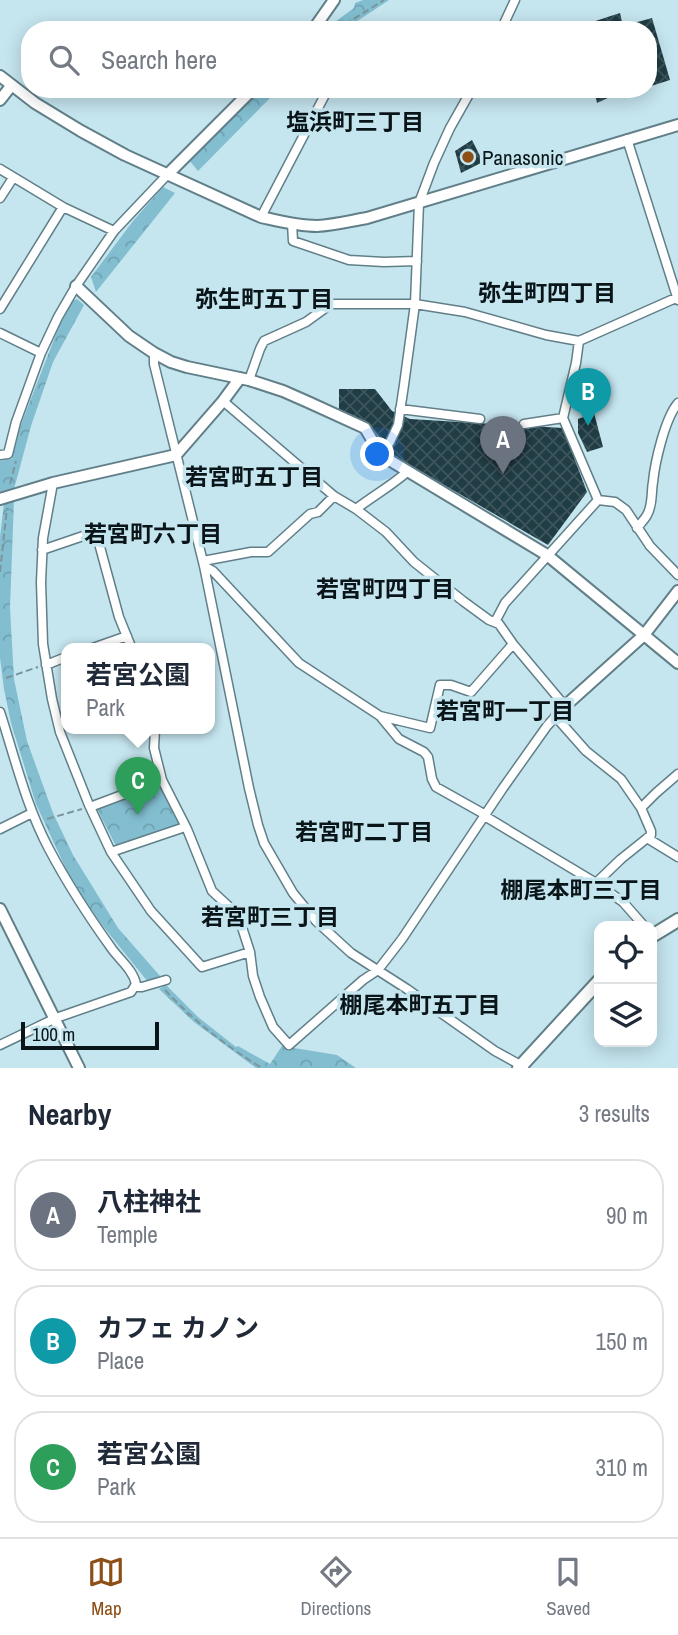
<!DOCTYPE html>
<html lang="en">
<head>
<meta charset="utf-8">
<style>
	body { margin:0; font-family:"Archivo Narrow","Noto Sans JP",sans-serif; background:#f6f6f7; color:#1f2937 }
	.controls { position:absolute; right:21px; bottom:21px; display:grid; overflow:hidden; border-radius:14px; box-shadow:0 4px 18px #0003 }
	.controls button { width:63px; height:63px; display:grid; place-items:center; padding:0; border:0; border-bottom:2px solid #e0e1e3; background:#fff; color:#1f2937; font:35px sans-serif }
	.scale { position:absolute; left:21px; bottom:18px; width:138px; box-sizing:border-box; padding-left:7px; border:4px solid #0a1519; border-top:0; font-size:19px; line-height:24px; white-space:nowrap; color:#0a1519; -webkit-text-stroke:5px #c5e5ef; paint-order:stroke }
	.you { position:absolute; left:378px; top:455px; width:24px; height:24px; margin:-18px; border:5px solid #fff; border-radius:50%; background:#1a73e8; box-shadow:0 0 0 10px #1a73e833 }
	.badge { display:grid; place-items:center; width:46px; height:46px; border-radius:50%; background:#8d4f15; color:#fff; font-size:23px; font-weight:700 }
	.pin { position:absolute; translate:-50% -58px; filter:drop-shadow(0 2px 4px #0008) }
	.pin::after { content:''; position:absolute; top:37px; width:24px; height:21px; background:inherit; clip-path:polygon(0 0,100% 0,50% 100%) }
	.popup { position:absolute; left:61px; top:643px; width:154px; height:91px; box-sizing:border-box; display:grid; place-content:center; border-radius:14px; background:#fff; filter:drop-shadow(0 2px 5px #0005); font-size:23px; white-space:nowrap; color:#747a83 }
	.popup b { font-size:26px; color:#1f2937 }
	.popup::after { content:''; position:absolute; left:50%; top:100%; margin-left:-14px; border:14px solid transparent; border-top-color:#fff }
	.list { margin:0; padding:0; list-style:none }
	h2 { display:flex; justify-content:space-between; align-items:center; height:91px; margin:0; padding:0 28px; font-size:30px }
	h2 small { font-size:23px; font-weight:400; color:#747a83 }
	.list li { display:grid; grid-template-columns:46px 1fr auto; gap:21px; align-items:center; box-sizing:border-box; height:112px; margin:0 14px 14px; padding:0 14px; border:2px solid #e0e1e3; border-radius:28px }
	.list b { display:block; font-size:26px; white-space:nowrap }
	.list p { margin:0; font-size:23px; white-space:nowrap; color:#747a83 }
	.list em { font-size:23px; font-style:normal; color:#747a83 }
	.icon { flex:none; width:38px; height:38px; fill:none; stroke:currentColor; stroke-width:2; stroke-linecap:round; stroke-linejoin:round }
	.map { position:relative; flex:none; width:678px; height:1068px; overflow:hidden }
	.search { position:absolute; background:#fff; box-shadow:0 4px 18px #0003; left:21px; right:21px; top:21px; height:77px; display:flex; align-items:center; gap:18px; box-sizing:border-box; padding:0 24px; border-radius:28px; color:#747a83; font-size:26px }
	.sheet { height:469px; background:#fff }
	nav { display:flex; justify-content:space-around; align-items:center; box-sizing:border-box; height:98px; border-top:2px solid #e0e1e3; background:#fff; font-size:19px; color:#747a83 }
	nav a { display:grid; justify-items:center; gap:4px }
	nav .on { color:#8d4f15 }
	.map>svg:first-child { display:block }
	.park { fill:url(#park-crowns) }
	.building { fill:url(#building-cross-hatch) }
	.lines { fill:none; stroke-linecap:round; stroke-linejoin:round }
	.street-casing { stroke:#617f88; stroke-width:11 }
	.secondary-casing { stroke:#617f88; stroke-width:14 }
	.primary-casing { stroke:#617f88; stroke-width:16 }
	.path { stroke:#7c949c; stroke-width:2; stroke-dasharray:7 3.5; stroke-linecap:butt }
	.street { stroke:#fff; stroke-width:8 }
	.secondary { stroke:#fff; stroke-width:10 }
	.primary { stroke:#fff; stroke-width:12 }
	.poi-dot { fill:#8d4f15; stroke:#c5e5ef; stroke-width:2.5 }
	.labels { text-anchor:middle; dominant-baseline:central; stroke-width:7; stroke-linejoin:round; paint-order:stroke }
	.poi-label { font-size:21px; fill:#0a1519; stroke:#c5e5ef; text-anchor:start }
	.neighbourhood-label { font-size:23px; font-weight:bold; fill:#0a1519; stroke:#c5e5ef }
</style>
</head>
<body>
<div class="map">
<svg width="678" height="1068" viewBox="0 0 678 1068">
	<defs>
		<pattern id="park-crowns" width="20" height="18" patternUnits="userSpaceOnUse" patternTransform="scale(1.75)"><rect width="20" height="18" fill="#82bed0"/><path d="M2 6a3 3 0 1 1 6 0M12 15a3 3 0 1 1 6 0" fill="none" stroke="#6fa2b2"/></pattern>
		<pattern id="building-cross-hatch" width="8" height="8" patternUnits="userSpaceOnUse" patternTransform="scale(1.75)"><rect width="8" height="8" fill="#203c44"/><path d="M0 0l8 8M0 8l8-8" fill="none" stroke="#3e555c"/></pattern>
	</defs>
	<rect width="100%" height="100%" fill="#c5e5ef"/>
	<path class="park" d="M363,0H389L344,30H331L328,27L354,8L355,3Z
		M262,89H279L198,171L189,160Z
		M163,187L175,193L96,292L91,277L133,221Z
		M77,299L84,305L53,362L31,426L14,489L0,492V461L12,459L20,427L60,324L73,301Z
		M14,499L10,608L14,679L27,741L53,813L73,855L118,928L160,976L148,982L102,925L72,882L36,804L11,723L4,689L0,658V537L4,503Z
		M161,787L181,823L116,846L96,807Z
		M166,985L198,1017L236,1047L238,1046L270,1064L282,1046L337,1055L356,1068H256L194,1022L159,989Z"/>
	<path class="building" d="M620,13L623,26L652,18L670,80L648,87V30H578L577,27Z
		M594,89H611L612,96L597,103Z
		M472,140L483,162L461,173L455,151Z
		M339,389H375L392,411L410,419L563,428L587,492L548,545L394,456L369,424L339,409Z
		M594,413L603,447L587,452L578,433V419Z"/>
	<g class="lines">
		<defs>
			<path id="street" d="M501,30L515,0
				M627,139L678,300
				M0,169L63,207L114,231L168,174
				M0,198L13,178
				M261,217L328,89
				M292,223L293,241L349,260L384,262L417,261
				M0,309L63,207
				M0,333L41,353
				M579,341L576,363L563,418L598,500
				M154,353V364L204,566L249,788L258,825L264,843L293,893L316,921L351,953L407,989L495,1051L524,1067
				M249,380L260,349L264,341L306,322L331,304H415L465,312L546,335L579,341L678,297
				M400,409L480,419
				M524,424L563,418
				M0,455L8,454L16,422L41,353L58,317L76,286L114,231
				M381,455L390,442L398,425L404,385L415,304L419,203L434,163L450,128L472,89
				M53,483L43,538L41,582L43,644L52,699L60,732L89,805L111,852L151,911L202,967L250,952
				M598,500L615,502L626,510L650,546L678,575
				M356,509C373,496 391,486 407,472
				M637,528C640,524 645,519 647,515C653,505 651,493 653,482C655,462 665,418 678,403
				M42,550L95,532L97,536L119,617L132,649
				M203,561L251,552H268L310,514L318,512L334,496
				M204,566L213,571L299,663L380,716L399,739L424,752L428,757L432,779L436,787L484,814
				M495,622L505,603L598,500
				M90,649L127,636
				M46,665L66,657
				M0,712C15,758 26,806 49,849C67,883 89,917 112,949C120,960 133,970 136,984L131,992L56,1018L0,1045
				M380,716L430,728L440,685H451L471,692L513,644
				M555,716L586,751L621,779L641,808L651,831V835L621,859L596,883
				M155,729L154,748L162,780L187,829L212,891L238,915L250,952L253,976L260,997L273,1027L289,1045L363,980L378,970L402,939L503,788L547,726L565,706L513,644L499,624L489,620L463,601L414,562L386,532L356,509L334,496L223,401
				M90,807L162,780
				M641,808L656,793L678,774
				M483,815L596,883L623,902L644,926
				M0,829L32,813
				M647,838L678,857
				M111,852L185,827
				M135,987H142L166,980"/>
			<path id="secondary" d="M313,30L334,0
				M0,76L35,103L81,131L125,155L261,217C279,221 298,226 317,226C334,225 350,221 367,218L678,125
				M0,100L11,86
				M168,174L253,89
				M76,286L129,336L154,353L171,362L187,367L249,380L283,391L308,402L365,428L381,455L547,555L678,663
				M0,499L53,483L176,455L223,401L240,378
				M565,706L644,635L678,591
				M0,909L79,1068"/>
			<path id="primary" d="M652,936L678,920
				M519,1068L599,981"/>
		</defs>
		<use href="#street" class="street-casing"/>
		<use href="#secondary" class="secondary-casing"/>
		<use href="#primary" class="primary-casing"/>
		<path class="path" d="M336,30L384,0
			M10,484L16,461
			M0,572L7,508
			M6,678L38,667
			M47,819L82,809
			M165,990C193,1020 227,1047 262,1068"/>
		<use href="#street" class="street"/>
		<use href="#secondary" class="secondary"/>
		<use href="#primary" class="primary"/>
	</g>
	<circle class="poi-dot" cx="468" cy="157" r="7"/>
	<g class="labels">
		<g class="poi-label">
			<text x="482" y="157">Panasonic</text>
		</g>
		<g class="neighbourhood-label">
			<text x="355" y="121">塩浜町三丁目</text>
			<text x="547" y="292">弥生町四丁目</text>
			<text x="264" y="298">弥生町五丁目</text>
			<text x="254" y="476">若宮町五丁目</text>
			<text x="153" y="533">若宮町六丁目</text>
			<text x="385" y="588">若宮町四丁目</text>
			<text x="505" y="710">若宮町一丁目</text>
			<text x="364" y="831">若宮町二丁目</text>
			<text x="581" y="889">棚尾本町三丁目</text>
			<text x="270" y="916">若宮町三丁目</text>
			<text x="420" y="1004">棚尾本町五丁目</text>
		</g>
	</g>
</svg>
<div class="controls">
<button><svg class="icon" aria-label="locate" viewBox="0 0 24 24"><circle cx="12" cy="12" r="6"/><path d="M12 2v4M12 18v4M2 12h4M18 12h4"/></svg></button>
<button><svg class="icon" aria-label="layers" viewBox="0 0 24 24"><path d="M12 4l9 5-9 5-9-5zM3 14l9 5 9-5"/></svg></button>
</div>
<div class="scale">100 m</div>
<div class="you"></div>
<div class="pin badge" style="left:503px;top:474px;background:#6b7280">A</div>
<div class="pin badge" style="left:588px;top:426px;background:#0f9aa8">B</div>
<div class="pin badge" style="left:138px;top:815px;background:#2e9e5b">C</div>
<div class="popup"><b>若宮公園</b>Park</div>
<div class="search"><svg class="icon" aria-label="search" viewBox="0 0 24 24"><circle cx="10" cy="10" r="6"/><path d="M15 15l6 6"/></svg>Search here</div>
</div>
<section class="sheet">
<h2>Nearby<small>3 results</small></h2>
<ul class="list">
<li><span class="badge" style="background:#6b7280">A</span><div><b>八柱神社</b><p>Temple</p></div><em>90 m</em></li>
<li><span class="badge" style="background:#0f9aa8">B</span><div><b>カフェ カノン</b><p>Place</p></div><em>150 m</em></li>
<li><span class="badge" style="background:#2e9e5b">C</span><div><b>若宮公園</b><p>Park</p></div><em>310 m</em></li>
</ul>
</section>
<nav>
<a class="on"><svg class="icon" aria-label="map" viewBox="0 0 24 24"><path d="M3 6l6-2 6 2 6-2v14l-6 2-6-2-6 2zM9 4v14M15 6v14"/></svg>Map</a>
<a><svg class="icon" aria-label="directions" viewBox="0 0 24 24"><path d="M12 3l9 9-9 9-9-9zM9 14v-3h6M13 9l2 2-2 2"/></svg>Directions</a>
<a><svg class="icon" aria-label="saved" viewBox="0 0 24 24"><path d="M7 4h10v16l-5-4-5 4z"/></svg>Saved</a>
</nav>
</body>
</html>
